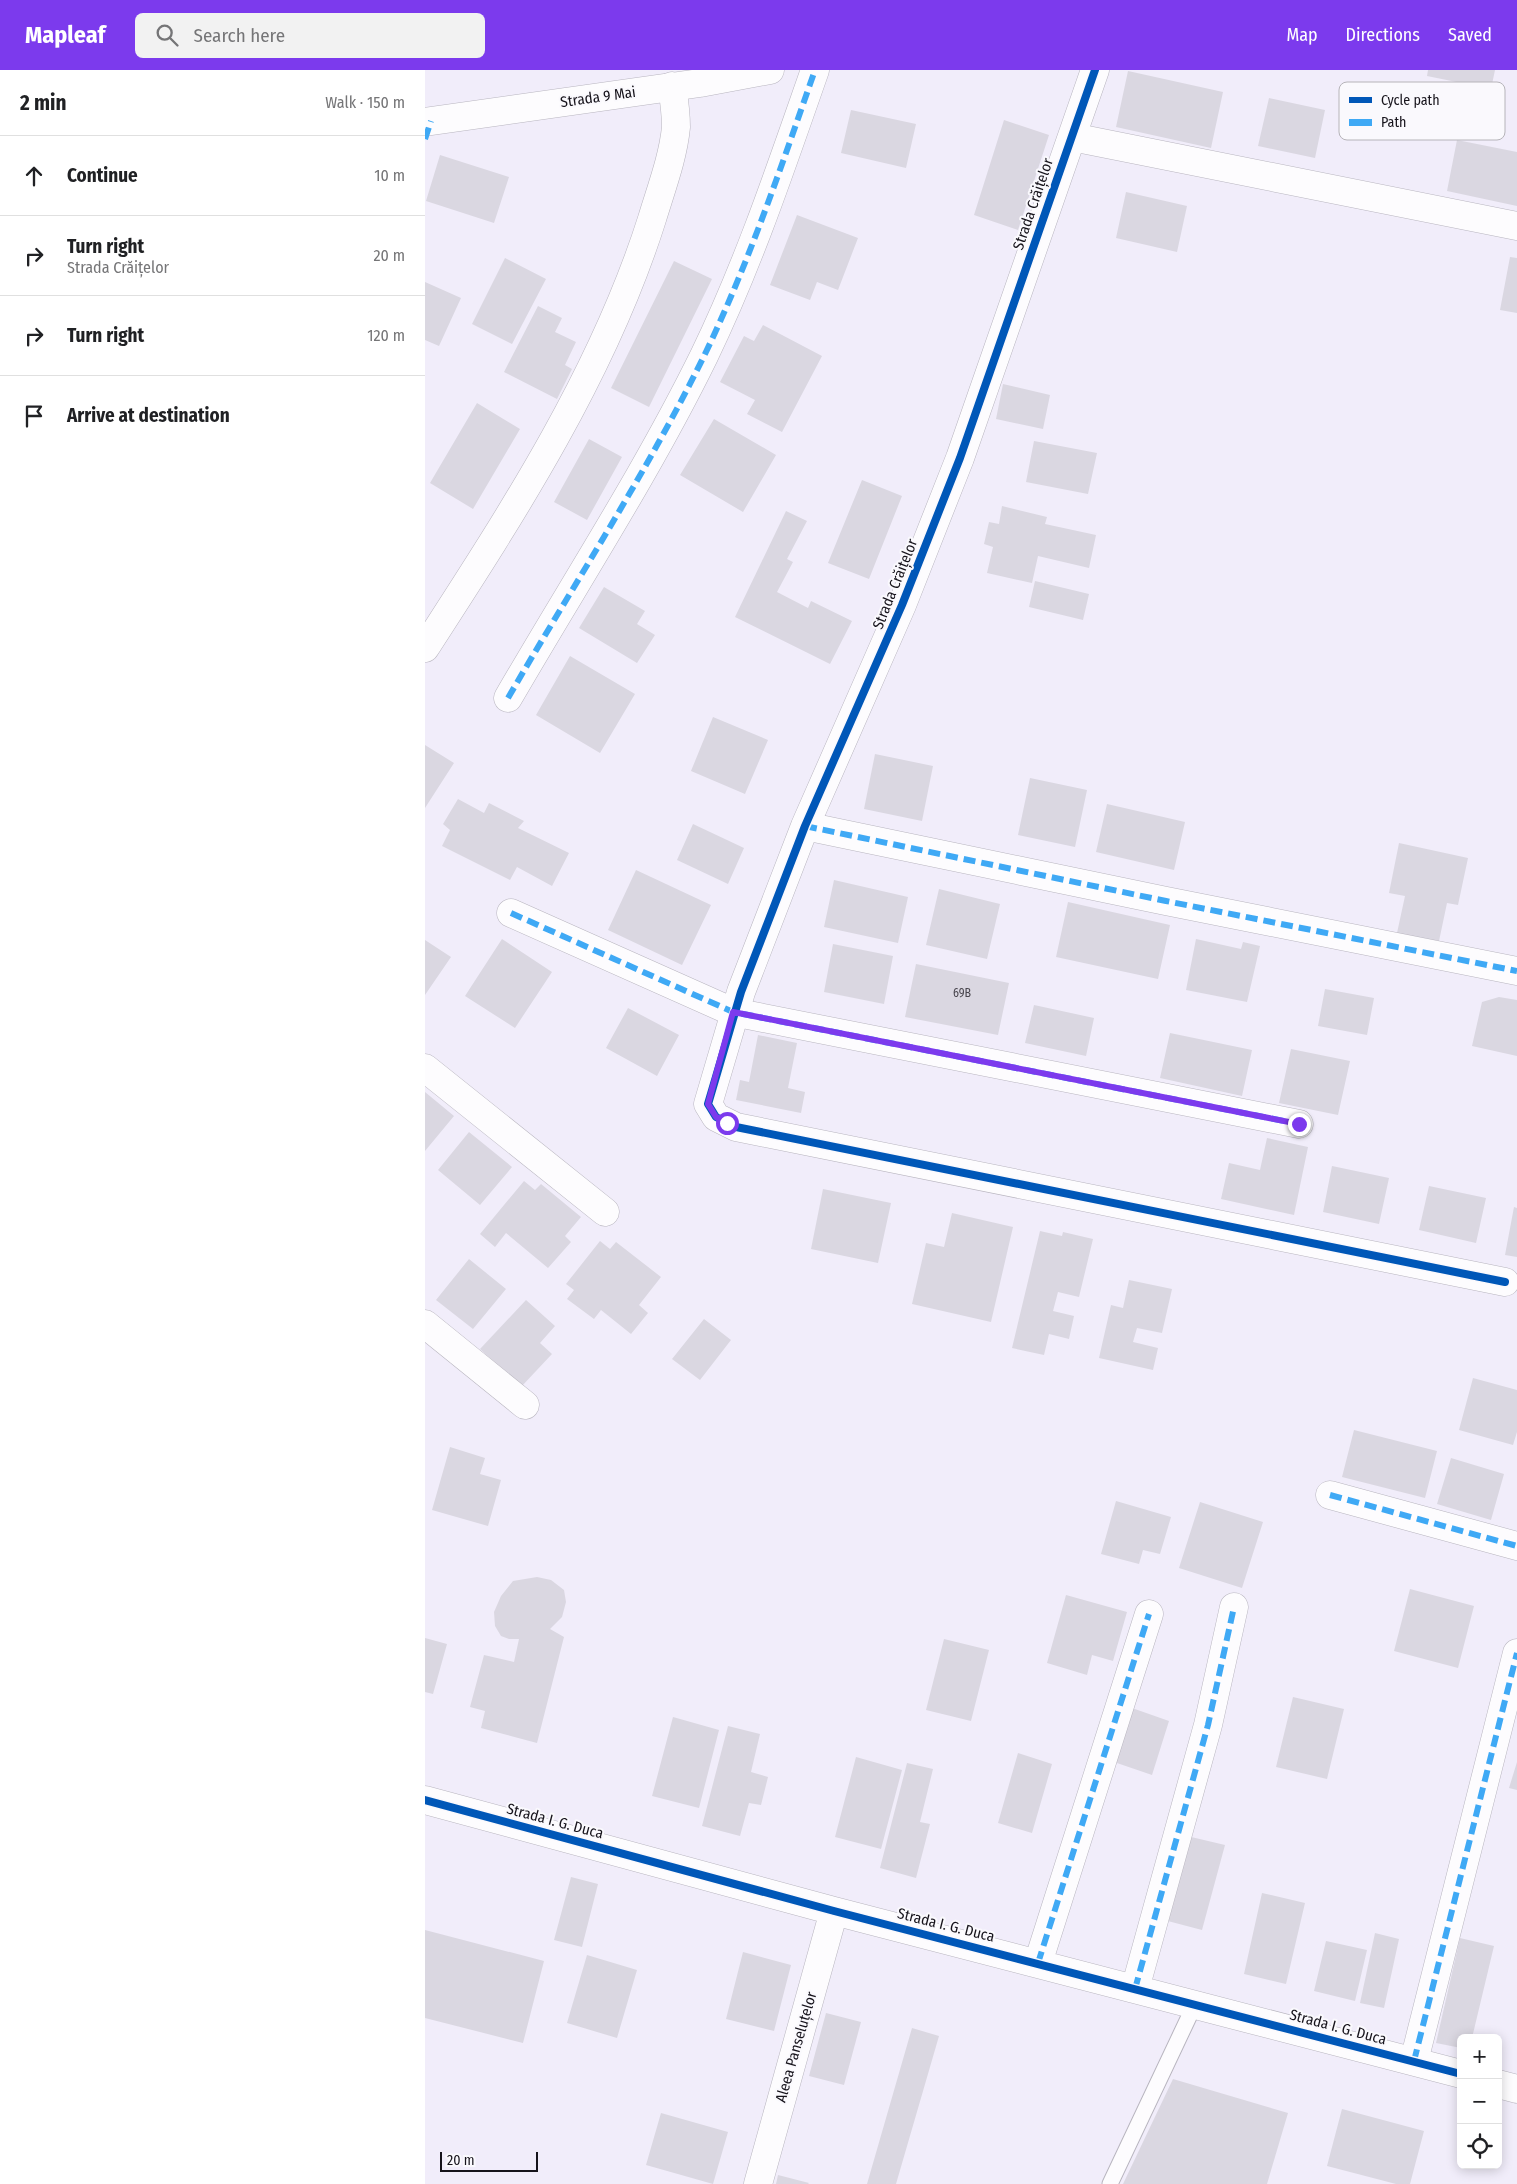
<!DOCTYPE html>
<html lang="en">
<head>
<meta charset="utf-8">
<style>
	body { margin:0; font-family:"Fira Sans Condensed",sans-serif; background:#f2f2f2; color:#202124 }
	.controls { position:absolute; right:15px; bottom:15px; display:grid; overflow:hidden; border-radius:8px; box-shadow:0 2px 12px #0003 }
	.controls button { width:45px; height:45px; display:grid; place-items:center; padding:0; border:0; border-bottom:1px solid #e0e0e0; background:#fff; color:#202124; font:25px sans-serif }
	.scale { position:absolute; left:15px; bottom:12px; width:98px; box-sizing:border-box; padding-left:5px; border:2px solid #16131b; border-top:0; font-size:14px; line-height:18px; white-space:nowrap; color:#16131b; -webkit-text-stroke:4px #faf9fd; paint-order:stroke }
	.stop { position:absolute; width:15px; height:15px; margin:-11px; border:4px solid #7c3aed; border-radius:50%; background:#fff }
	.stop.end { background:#7c3aed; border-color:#fff; box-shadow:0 1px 5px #0008 }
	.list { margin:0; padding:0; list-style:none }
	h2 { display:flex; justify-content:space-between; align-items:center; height:65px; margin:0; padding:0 20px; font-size:21px }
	h2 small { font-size:16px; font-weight:400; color:#757577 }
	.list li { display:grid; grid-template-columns:32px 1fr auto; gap:15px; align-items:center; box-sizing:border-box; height:80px; padding:0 20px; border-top:1px solid #e0e0e0 }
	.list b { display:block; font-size:19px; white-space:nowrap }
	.list p { margin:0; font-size:16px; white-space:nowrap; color:#757577 }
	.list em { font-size:16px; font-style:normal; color:#757577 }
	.icon { flex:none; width:28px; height:28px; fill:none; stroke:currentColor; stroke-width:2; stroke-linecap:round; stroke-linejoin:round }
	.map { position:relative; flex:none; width:1092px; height:2114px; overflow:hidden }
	header { display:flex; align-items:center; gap:30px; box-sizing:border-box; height:70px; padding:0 25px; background:#7c3aed; color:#fff }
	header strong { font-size:24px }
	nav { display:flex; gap:28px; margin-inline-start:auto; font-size:18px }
	.search { width:350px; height:45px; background:#f2f2f2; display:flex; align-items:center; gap:12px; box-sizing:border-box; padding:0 18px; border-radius:8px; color:#757577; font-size:19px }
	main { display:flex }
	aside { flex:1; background:#fff }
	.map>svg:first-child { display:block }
	.building { fill:#dad7e1 }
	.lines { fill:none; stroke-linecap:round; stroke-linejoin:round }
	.service-casing { stroke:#b8b5bf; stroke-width:17 }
	.minor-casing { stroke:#b8b5bf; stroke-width:29 }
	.service { stroke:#fdfcfe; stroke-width:15 }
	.minor { stroke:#fdfcfe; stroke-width:28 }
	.quiet { stroke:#3fa9f5; stroke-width:6; stroke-dasharray:12 6; stroke-linecap:butt }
	.cycleway-casing { stroke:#faf9fd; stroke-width:11 }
	.cycleway { stroke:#0057b8; stroke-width:8 }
	.route { stroke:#7c3aed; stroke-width:6 }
	.labels { text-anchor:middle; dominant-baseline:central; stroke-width:4; stroke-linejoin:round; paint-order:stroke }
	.number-label { font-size:12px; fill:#49464e }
	.street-label { font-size:15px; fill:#16131b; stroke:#faf9fd }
	.key { fill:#faf9fd; stroke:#b6b4b9; stroke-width:1 }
	.key-label { font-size:14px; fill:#16131b }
</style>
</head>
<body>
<header>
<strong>Mapleaf</strong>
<div class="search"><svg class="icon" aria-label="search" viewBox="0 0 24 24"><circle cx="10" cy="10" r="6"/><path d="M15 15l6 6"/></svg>Search here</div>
<nav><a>Map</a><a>Directions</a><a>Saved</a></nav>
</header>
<main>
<aside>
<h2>2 min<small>Walk · 150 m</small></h2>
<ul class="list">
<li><svg class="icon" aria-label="ahead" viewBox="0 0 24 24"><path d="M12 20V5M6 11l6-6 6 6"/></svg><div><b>Continue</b></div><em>10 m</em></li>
<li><svg class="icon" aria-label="right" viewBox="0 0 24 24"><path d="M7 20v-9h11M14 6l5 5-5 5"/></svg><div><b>Turn right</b><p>Strada Crăițelor</p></div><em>20 m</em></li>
<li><svg class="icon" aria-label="right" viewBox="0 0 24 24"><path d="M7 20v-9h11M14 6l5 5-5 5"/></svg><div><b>Turn right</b></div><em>120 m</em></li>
<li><svg class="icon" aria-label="arrive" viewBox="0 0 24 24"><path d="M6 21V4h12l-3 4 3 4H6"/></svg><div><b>Arrive at destination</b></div></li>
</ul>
</aside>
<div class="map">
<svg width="1092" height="2114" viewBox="0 0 1092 2114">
	<rect width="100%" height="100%" fill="#f1edfa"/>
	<path class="building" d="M1003,0H1070L1066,19L1002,6Z
		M703,1L798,22L786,78L691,57Z
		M844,28L900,40L890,88L833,76Z
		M426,40L491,54L481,98L416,83Z
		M579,50L624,65L593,160L549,145Z
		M1032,70L1092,82V136L1022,121Z
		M15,85L84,107L69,153L1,131Z
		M701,122L762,136L752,182L691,168Z
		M372,145L433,168L413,220L392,212L385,230L345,215Z
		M1085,187L1092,188V243L1075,240Z
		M80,188L121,209L87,274L47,254Z
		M249,191L287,209L224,337L186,318Z
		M0,212L36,228L14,276L0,270Z
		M113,236L137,248L130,262L151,272L140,295L147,299L132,329L79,302Z
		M338,255L397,286L357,362L322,344L330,330L295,312L319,266L329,271Z
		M578,314L625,325L618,359L571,349Z
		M52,333L95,359L48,439L5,413Z
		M289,349L351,385L318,442L255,405Z
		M164,369L197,387L162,450L129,432Z
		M609,371L672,383L663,424L601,412Z
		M437,410L477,426L444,509L403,493Z
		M577,436L622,447L620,454L671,465L664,498L613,486L607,513L562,503L568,477L559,474L564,452L574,454Z
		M361,441L382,451L362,489L368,492L352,522L383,538L386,531L427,551L405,594L310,547Z
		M610,511L664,524L658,550L604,537Z
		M179,517L220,541L212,554L230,565L212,593L154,558Z
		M145,586L210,624L175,683L111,645Z
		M288,647L343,670L320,724L266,701Z
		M0,675L29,693L0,738Z
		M450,684L508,696L497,751L439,739Z
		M605,708L662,720L650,777L593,765Z
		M33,729L59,743L64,733L99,751L93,758L144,783L127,816L92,797L85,810L17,776L25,760L18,754Z
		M682,734L760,752L749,800L671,782Z
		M268,754L319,778L303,814L252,790Z
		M974,773L1043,788L1033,835L1022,833L1014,871L972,863L980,826L964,823Z
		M211,800L286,835L257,895L183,860Z
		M409,810L483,827L473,873L399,857Z
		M514,819L575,834L562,889L501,875Z
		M643,832L745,855L733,909L631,887Z
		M77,869L127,902L90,958L40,926Z
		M771,869L816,879L818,872L835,876L822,932L761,920Z
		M0,870L26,887L0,925Z
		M408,874L468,886L459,934L399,922Z
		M491,894L584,913L573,965L480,947Z
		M900,919L949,928L942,965L893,956Z
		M1074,927L1092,930V986L1047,976L1057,932Z
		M609,935L669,948L661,986L600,973Z
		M203,938L254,965L232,1006L181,978Z
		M745,963L827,980L817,1026L735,1008Z
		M333,965L372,973L363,1018L380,1022L376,1043L311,1030L315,1010L324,1012Z
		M866,979L925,991L913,1045L854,1033Z
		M0,1022L29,1046L0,1081Z
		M44,1062L87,1097L55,1135L13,1100Z
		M842,1068L883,1077L869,1145L796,1129L804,1093L835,1100Z
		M907,1096L964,1108L954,1154L898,1142Z
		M99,1111L110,1120L116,1114L156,1147L140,1166L146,1172L123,1198L81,1163L70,1177L55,1164Z
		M1004,1116L1061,1128L1051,1173L994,1160Z
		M398,1119L466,1133L453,1193L386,1179Z
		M1089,1137L1092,1138V1187L1080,1185Z
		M527,1143L588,1157L566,1252L487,1234L501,1173L519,1177Z
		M615,1161L637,1166L638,1162L668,1169L654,1227L633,1222L628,1241L649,1246L644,1269L624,1264L619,1285L587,1278Z
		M175,1171L185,1179L191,1172L236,1207L214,1235L223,1243L206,1264L176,1240L169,1249L142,1229L149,1220L141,1214Z
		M44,1189L81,1219L48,1259L11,1230Z
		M704,1210L747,1219L737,1263L712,1258L708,1272L733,1278L728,1300L674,1288L686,1235L698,1238Z
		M101,1230L130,1256L115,1273L127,1284L96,1317L55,1279Z
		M279,1249L306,1270L275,1310L247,1289Z
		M1048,1308L1092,1320V1362L1088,1375L1034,1360Z
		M929,1360L1012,1381L1000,1428L917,1407Z
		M25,1377L60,1388L55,1404L76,1410L63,1456L7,1440Z
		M1026,1388L1079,1404L1066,1450L1012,1434Z
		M691,1431L746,1447L735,1484L718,1480L714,1494L676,1484Z
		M775,1432L838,1452L817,1518L754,1498Z
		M112,1507L126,1510L139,1520L141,1532L137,1547L125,1559L139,1567L112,1673L56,1658L60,1641L45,1637L59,1585L89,1592L94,1569H84L76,1566L70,1556L69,1542L76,1526L88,1511Z
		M985,1519L1049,1536L1033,1598L969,1581Z
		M641,1525L702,1542L688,1591L667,1585L662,1605L622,1593Z
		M0,1568L22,1574L8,1624L0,1622Z
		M519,1569L564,1580L546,1651L501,1640Z
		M868,1627L919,1639L902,1709L851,1697Z
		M707,1638L744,1651L727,1705L689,1692Z
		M248,1647L294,1660L274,1738L227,1726Z
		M303,1656L335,1664L326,1702L343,1707L336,1735L324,1733L315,1766L277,1756Z
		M593,1683L627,1694L607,1763L573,1753Z
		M431,1687L477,1700L456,1779L410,1767Z
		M1092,1692V1720L1084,1718Z
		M482,1693L508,1699L495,1752L505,1754L491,1808L455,1798Z
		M762,1766L800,1775L777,1860L739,1850Z
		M146,1807L173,1814L157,1877L129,1870Z
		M837,1823L880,1833L861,1914L819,1904Z
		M0,1860L119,1891L98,1973L0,1948Z
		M950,1863L974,1869L959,1938L935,1933Z
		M1035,1868L1069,1876L1047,1968H1036V1978L1011,1973Z
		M901,1871L942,1880L930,1931L889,1921Z
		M318,1882L366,1895L349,1961L301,1949Z
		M162,1885L212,1900L192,1968L142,1953Z
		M401,1943L436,1952L419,2015L384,2006Z
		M487,1958L514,1966L471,2114H442Z
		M748,2009L863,2043L842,2114H698Z
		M917,2039L999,2061L985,2114H971L902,2096Z
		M236,2043L303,2062L288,2114L221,2095Z
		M353,2105L384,2113L383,2114H351Z"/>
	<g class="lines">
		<defs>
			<path id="service" d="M685,2114L770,1934"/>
			<path id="minor" d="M670,0L535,388L477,535L380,756L316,922L283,1034L291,1047L311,1057L1080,1212
				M0,52L275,13L345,0
				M647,67L1092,156
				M0,578C88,442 178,304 227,149C236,119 248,88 251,57C251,44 249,29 247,16
				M83,628C149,514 221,404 279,286C324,193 356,97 390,0
				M380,756L741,831L1092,901
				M86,843L308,942L874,1054
				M0,998L180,1142
				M0,1254L100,1335
				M905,1425L1092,1476
				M0,1730L409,1841L1036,2004
				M613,1893L724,1544
				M710,1919L783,1655L809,1537
				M989,1991L1092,1583
				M1073,2014L1092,2019
				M333,2114L409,1841"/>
		</defs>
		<use href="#service" class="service-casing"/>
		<use href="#minor" class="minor-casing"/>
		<use href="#service" class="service"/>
		<use href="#minor" class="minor"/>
		<path class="quiet" d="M0,69L6,51
			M83,628C149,514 221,404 279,286C324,193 356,97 390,0
			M380,756L741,831L1092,901
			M86,843L308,942L874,1054
			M905,1425L1092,1476
			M613,1893L724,1544
			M710,1919L783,1655L809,1537
			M989,1991L1092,1583"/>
		<defs>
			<path id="cycleway" d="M670,0L535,388L477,535L380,756L316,922L283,1034L291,1047L311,1057L1080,1212
				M0,1730L409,1841L1036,2004"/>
		</defs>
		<use href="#cycleway" class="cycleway-casing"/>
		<use href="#cycleway" class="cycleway"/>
	</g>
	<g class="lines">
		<path class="route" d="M302,1053L291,1047L283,1034L308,942L874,1054"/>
	</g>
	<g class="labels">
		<g class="number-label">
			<text x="537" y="923">69B</text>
		</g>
		<g class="street-label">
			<text transform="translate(173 27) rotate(-8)">Strada 9 Mai</text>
			<text transform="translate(608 134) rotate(-71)">Strada Crăițelor</text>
			<text transform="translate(470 514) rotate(-68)">Strada Crăițelor</text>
			<text transform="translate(130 1751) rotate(15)">Strada I. G. Duca</text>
			<text transform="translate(521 1855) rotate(14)">Strada I. G. Duca</text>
			<text transform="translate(913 1957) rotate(15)">Strada I. G. Duca</text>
			<text transform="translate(371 1977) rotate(-74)">Aleea Panseluțelor</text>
		</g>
	</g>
	<rect x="914" y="12" width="166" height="58" rx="8" class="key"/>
	<rect x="924" y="27" width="23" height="6" fill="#0057b8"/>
	<rect x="924" y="49" width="23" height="7" fill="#3fa9f5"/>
	<g class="key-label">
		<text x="956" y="35">Cycle path</text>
		<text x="956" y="57">Path</text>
	</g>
</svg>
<div class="controls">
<button>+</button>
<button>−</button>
<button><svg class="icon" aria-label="locate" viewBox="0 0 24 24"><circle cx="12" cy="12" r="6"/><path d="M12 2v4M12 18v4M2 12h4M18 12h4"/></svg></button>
</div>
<div class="scale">20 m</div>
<div class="stop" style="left:302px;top:1053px"></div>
<div class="stop end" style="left:874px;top:1054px"></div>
</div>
</main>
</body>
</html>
